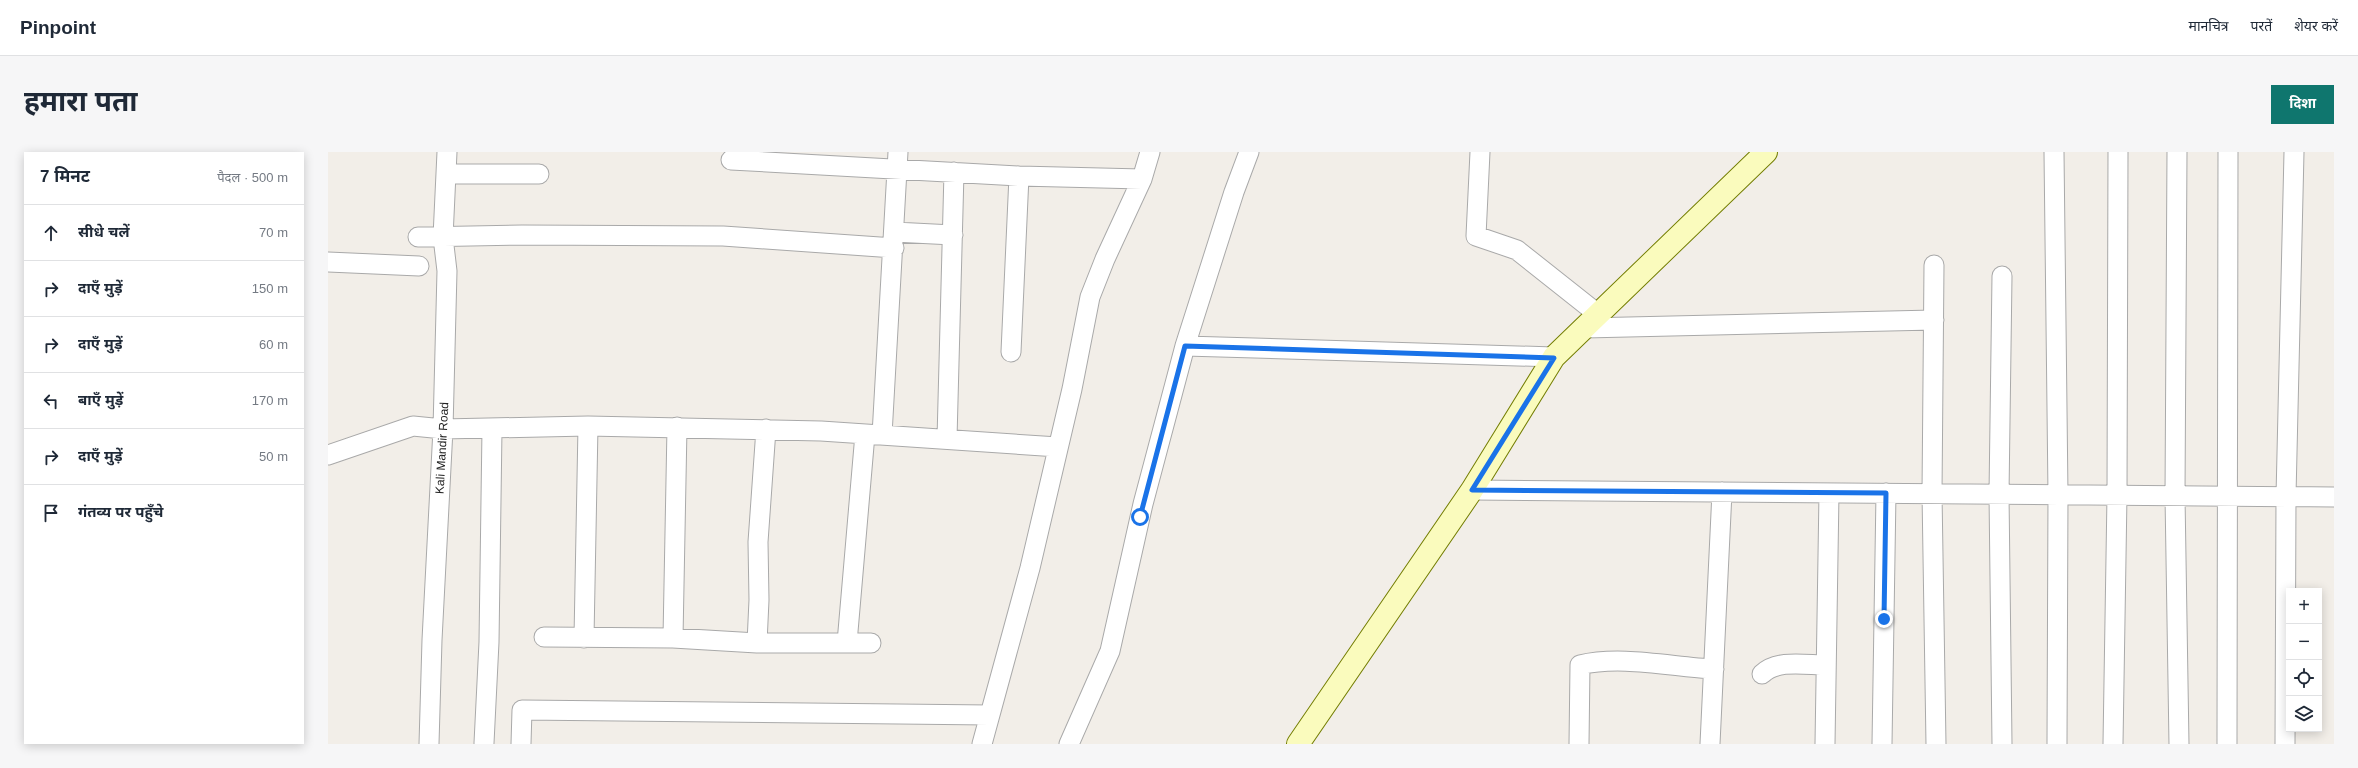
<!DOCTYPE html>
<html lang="hi">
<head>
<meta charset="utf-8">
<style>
	body { margin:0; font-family:Helvetica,"Noto Sans Devanagari",sans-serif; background:#f6f6f7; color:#1f2937 }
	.controls { position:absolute; right:12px; bottom:12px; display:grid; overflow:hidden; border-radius:0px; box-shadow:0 2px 10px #0003 }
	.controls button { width:36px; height:36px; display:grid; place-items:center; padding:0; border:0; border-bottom:1px solid #e0e1e3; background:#fff; color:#1f2937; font:20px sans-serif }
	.stop { position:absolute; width:12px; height:12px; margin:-9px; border:3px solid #1a73e8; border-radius:50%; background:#fff }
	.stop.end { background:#1a73e8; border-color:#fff; box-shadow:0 1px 4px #0008 }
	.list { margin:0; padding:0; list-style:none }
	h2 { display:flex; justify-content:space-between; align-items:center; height:52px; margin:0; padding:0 16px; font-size:17px }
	h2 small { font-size:13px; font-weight:400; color:#747a83 }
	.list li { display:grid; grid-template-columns:26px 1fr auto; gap:12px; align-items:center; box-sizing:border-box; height:56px; padding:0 16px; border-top:1px solid #e0e1e3 }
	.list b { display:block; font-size:15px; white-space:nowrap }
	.list em { font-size:13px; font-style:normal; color:#747a83 }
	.icon { flex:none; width:22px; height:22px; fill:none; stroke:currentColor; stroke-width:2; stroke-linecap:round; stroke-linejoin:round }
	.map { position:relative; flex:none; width:2006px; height:592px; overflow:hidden; border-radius:0px }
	header { display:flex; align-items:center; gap:24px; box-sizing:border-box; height:56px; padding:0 20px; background:#fff; border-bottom:1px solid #e0e1e3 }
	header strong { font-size:19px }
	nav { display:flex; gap:22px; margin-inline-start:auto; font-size:14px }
	.intro { display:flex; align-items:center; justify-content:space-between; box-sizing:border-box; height:96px; padding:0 24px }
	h1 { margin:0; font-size:28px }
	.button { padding:10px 18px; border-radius:0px; background:#0f766e; color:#fff; font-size:14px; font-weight:700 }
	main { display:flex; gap:24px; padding:0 24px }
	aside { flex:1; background:#fff; border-radius:0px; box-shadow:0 2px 10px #0003 }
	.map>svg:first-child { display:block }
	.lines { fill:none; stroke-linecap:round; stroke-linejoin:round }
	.street-casing { stroke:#a9a9a9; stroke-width:21 }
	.secondary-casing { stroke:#747e03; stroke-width:24 }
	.street { stroke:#fff; stroke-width:19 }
	.secondary { stroke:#fafbbd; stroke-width:22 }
	.route { stroke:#1a73e8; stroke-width:5 }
	.labels { text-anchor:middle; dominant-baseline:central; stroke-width:3; stroke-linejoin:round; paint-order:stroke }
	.street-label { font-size:12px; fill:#222; stroke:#fff }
</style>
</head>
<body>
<header>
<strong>Pinpoint</strong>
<nav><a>मानचित्र</a><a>परतें</a><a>शेयर करें</a></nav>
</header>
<div class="intro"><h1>हमारा पता</h1><a class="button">दिशा</a></div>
<main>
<aside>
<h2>7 मिनट<small>पैदल · 500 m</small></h2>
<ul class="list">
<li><svg class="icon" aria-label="ahead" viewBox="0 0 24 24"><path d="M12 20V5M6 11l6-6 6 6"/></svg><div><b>सीधे चलें</b></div><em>70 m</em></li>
<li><svg class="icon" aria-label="right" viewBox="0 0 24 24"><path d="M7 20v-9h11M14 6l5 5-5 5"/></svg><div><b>दाएँ मुड़ें</b></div><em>150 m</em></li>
<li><svg class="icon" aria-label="right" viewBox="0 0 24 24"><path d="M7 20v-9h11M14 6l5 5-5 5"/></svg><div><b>दाएँ मुड़ें</b></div><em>60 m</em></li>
<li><svg class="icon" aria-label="left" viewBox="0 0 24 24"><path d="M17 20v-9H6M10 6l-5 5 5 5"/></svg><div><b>बाएँ मुड़ें</b></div><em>170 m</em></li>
<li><svg class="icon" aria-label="right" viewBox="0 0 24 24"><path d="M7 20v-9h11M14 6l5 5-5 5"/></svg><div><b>दाएँ मुड़ें</b></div><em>50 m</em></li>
<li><svg class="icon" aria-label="arrive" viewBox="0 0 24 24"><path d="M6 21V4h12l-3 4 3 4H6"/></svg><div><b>गंतव्य पर पहुँचे</b></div></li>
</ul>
</aside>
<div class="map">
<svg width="2006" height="592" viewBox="0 0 2006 592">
	<rect width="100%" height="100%" fill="#f2eee8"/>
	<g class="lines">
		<defs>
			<path id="street" d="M1152,0L1148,84L1189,98L1271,163
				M1726,0L1730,342L1729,592
				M1849,0L1847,344L1851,592
				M403,8L691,24L814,27
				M119,22H211
				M566,80L625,83
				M90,85L194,83L395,84L566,96
				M0,110L91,114
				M1606,113L1604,341L1608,592
				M1674,124L1671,342L1674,592
				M1257,176L1606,168
				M857,194L1226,205
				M683,200L691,24
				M554,283L570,0
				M619,287L626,20
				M0,303L85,274L115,277L260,274L493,279L730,295
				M1144,338L2006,345
				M216,485L345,486L429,491H543
				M256,486L260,274
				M345,486L349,275
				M429,491L431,448L430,390L438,277
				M519,491L537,282
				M1434,522C1449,507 1478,513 1498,513
				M156,591L161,490L164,277
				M1899,591L1900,0
				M101,592L104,488L115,277L119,119L115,85L119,0
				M193,592L194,558L661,563
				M654,592L702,416L744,237L762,145L777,107L814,27L822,0
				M741,592L782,499L815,352L857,194L906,40L921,0
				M1251,592L1252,513C1293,503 1344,515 1386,517
				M1382,592L1394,340
				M1497,592L1501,341
				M1554,592L1558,341
				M1785,592L1789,343L1790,0
				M1957,592L1958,344L1966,0"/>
			<path id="secondary" d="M970,592L1144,338L1226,205L1438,0"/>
		</defs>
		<use href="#street" class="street-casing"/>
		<use href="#secondary" class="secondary-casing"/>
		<use href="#street" class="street"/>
		<use href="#secondary" class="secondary"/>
	</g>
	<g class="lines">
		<path class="route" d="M812,365L857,194L1226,206L1144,338L1558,341L1556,467"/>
	</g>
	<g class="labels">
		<g class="street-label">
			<text transform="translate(114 296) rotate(-87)">Kali Mandir Road</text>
		</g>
	</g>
</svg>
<div class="controls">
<button>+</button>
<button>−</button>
<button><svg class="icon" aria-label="locate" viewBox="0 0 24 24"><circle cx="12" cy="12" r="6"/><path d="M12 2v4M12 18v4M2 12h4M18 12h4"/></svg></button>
<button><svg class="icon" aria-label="layers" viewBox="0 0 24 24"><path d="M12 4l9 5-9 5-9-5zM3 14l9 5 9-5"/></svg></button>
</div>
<div class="stop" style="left:812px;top:365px"></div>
<div class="stop end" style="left:1556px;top:467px"></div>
</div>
</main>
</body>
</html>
